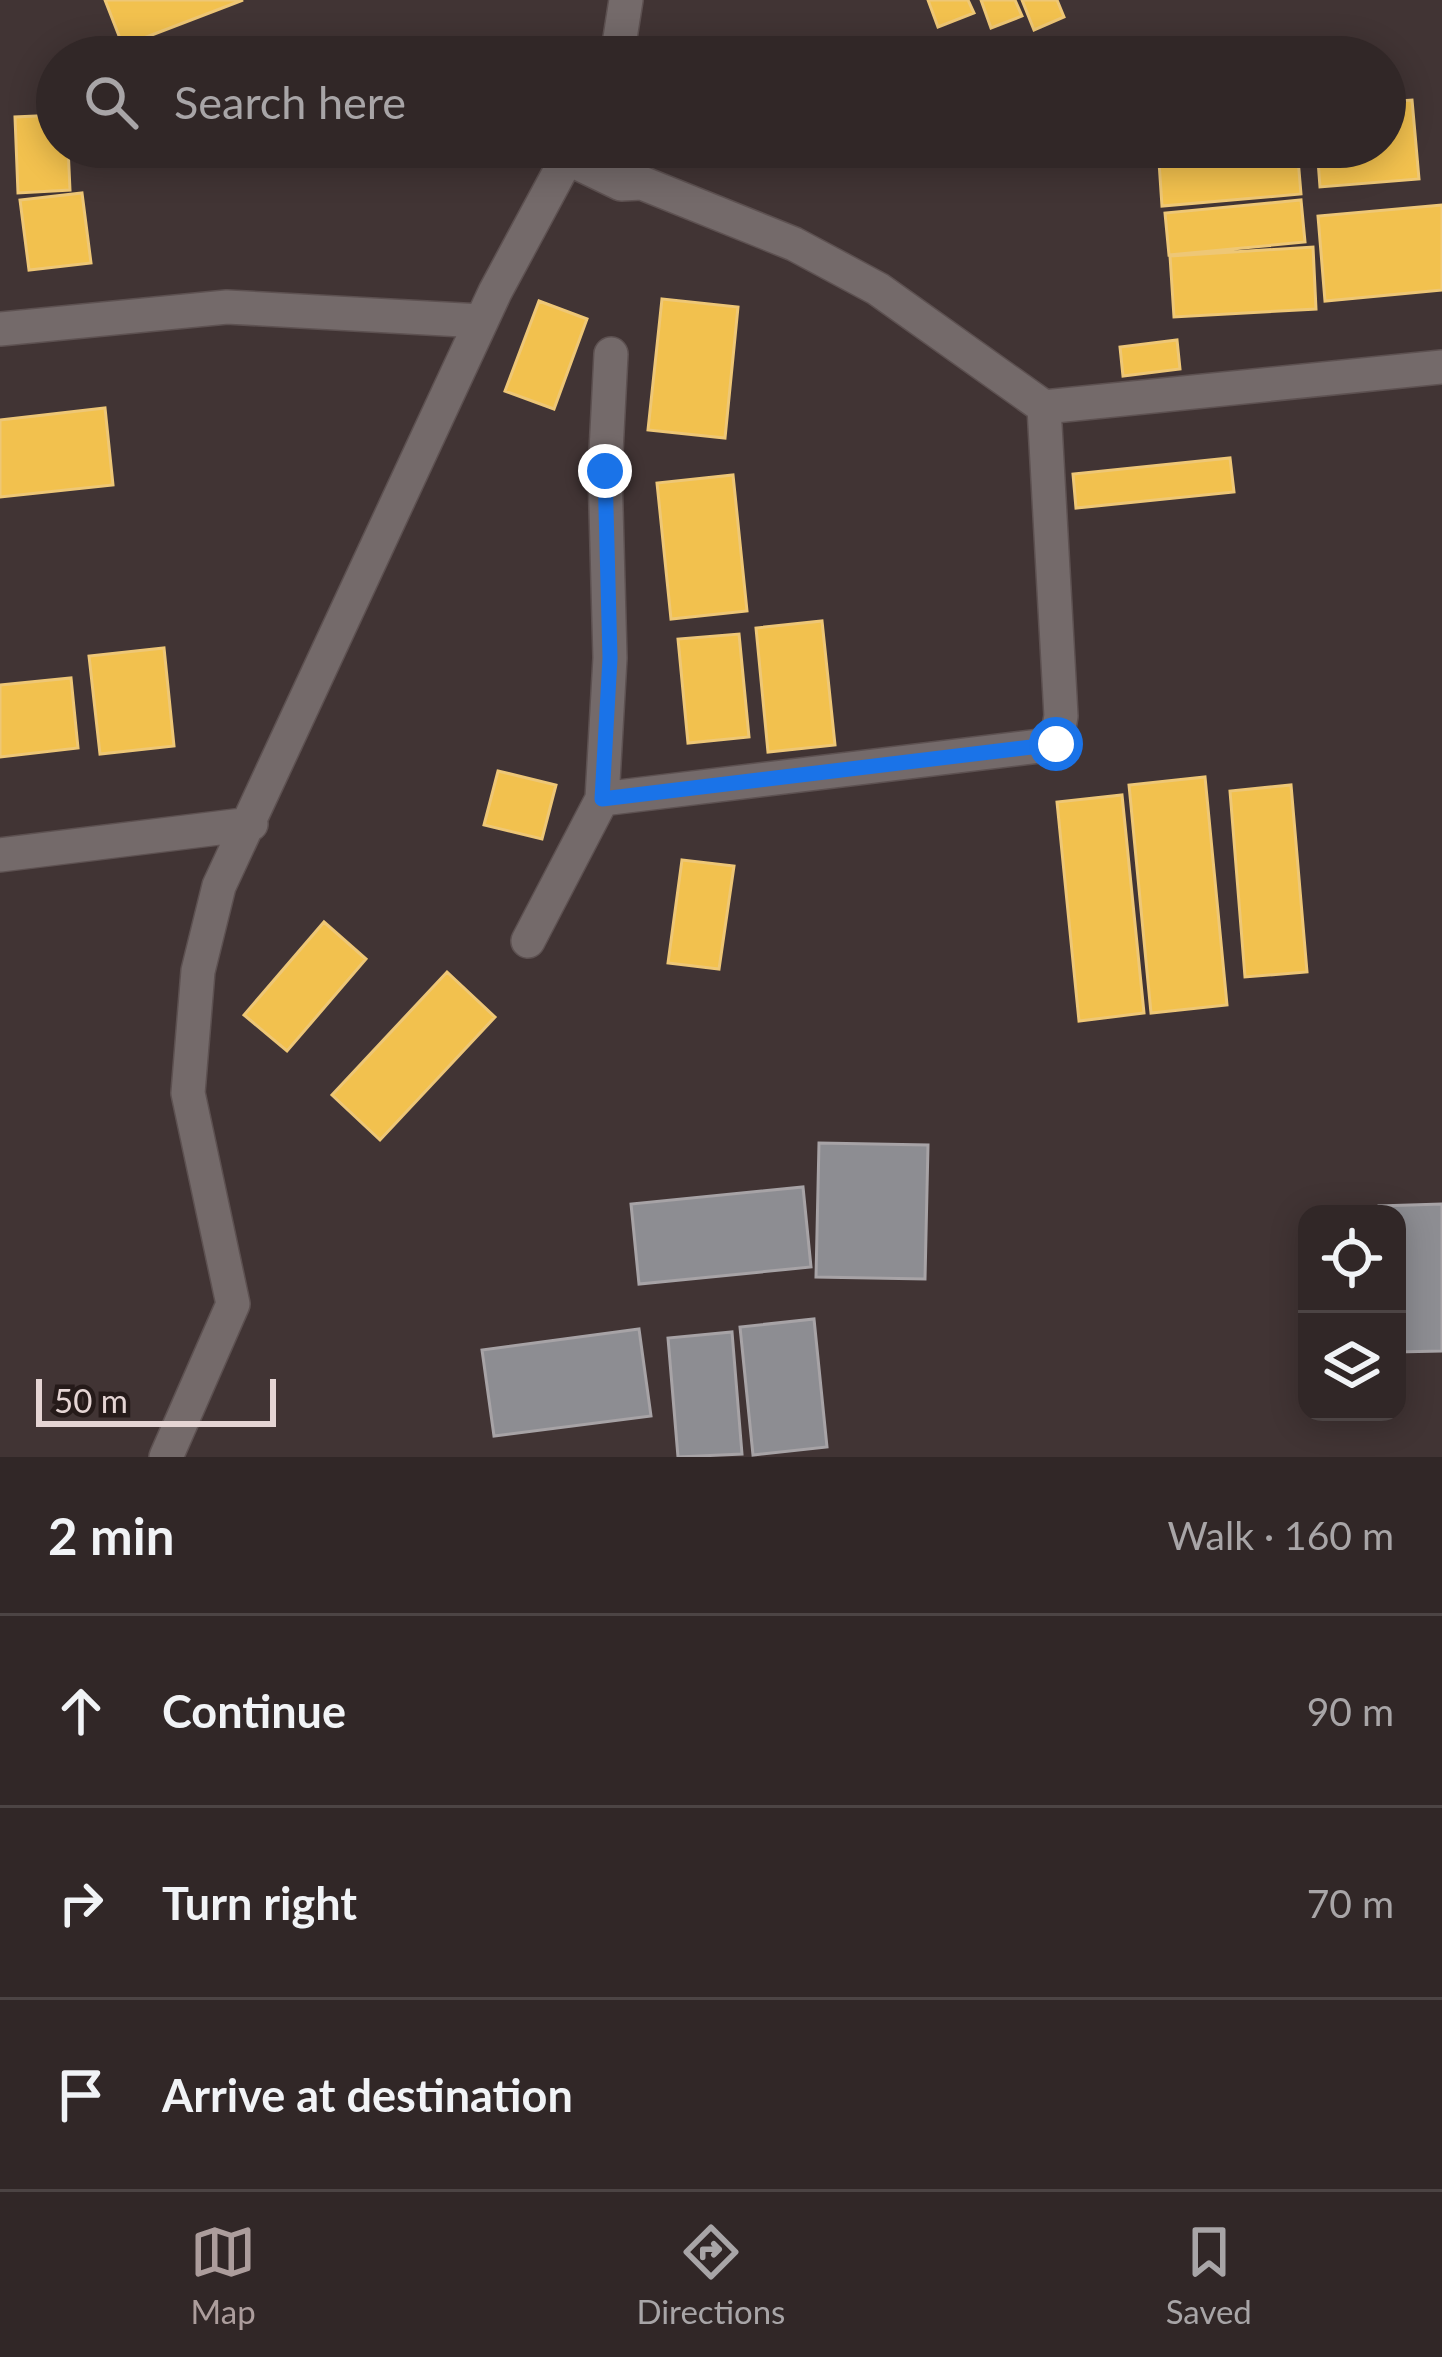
<!DOCTYPE html>
<html lang="en">
<head>
<meta charset="utf-8">
<style>
	body { margin:0; font-family:Lato,sans-serif; background:#3d3333; color:#f1f3f6 }
	.controls { position:absolute; right:36px; bottom:36px; display:grid; overflow:hidden; border-radius:24px; box-shadow:0 6px 30px #0003 }
	.controls button { width:108px; height:108px; display:grid; place-items:center; padding:0; border:0; border-bottom:3px solid #4c4444; background:#312727; color:#f1f3f6; font:60px sans-serif }
	.scale { position:absolute; left:36px; bottom:30px; width:240px; box-sizing:border-box; padding-left:12px; border:6px solid #e5d5d4; border-top:0; font-size:33px; line-height:42px; white-space:nowrap; color:#e5d5d4; -webkit-text-stroke:9px #251a19; paint-order:stroke }
	.stop { position:absolute; width:36px; height:36px; margin:-27px; border:9px solid #1a73e8; border-radius:50%; background:#fff }
	.stop.end { background:#1a73e8; border-color:#fff; box-shadow:0 3px 12px #0008 }
	.list { margin:0; padding:0; list-style:none }
	h2 { display:flex; justify-content:space-between; align-items:center; height:156px; margin:0; padding:0 48px; font-size:51px }
	h2 small { font-size:39px; font-weight:400; color:#a8a5a7 }
	.list li { display:grid; grid-template-columns:78px 1fr auto; gap:36px; align-items:center; box-sizing:border-box; height:192px; padding:0 48px; border-top:3px solid #4c4444 }
	.list b { display:block; font-size:45px; white-space:nowrap }
	.list em { font-size:39px; font-style:normal; color:#a8a5a7 }
	.icon { flex:none; width:66px; height:66px; fill:none; stroke:currentColor; stroke-width:2; stroke-linecap:round; stroke-linejoin:round }
	.map { position:relative; flex:none; width:1442px; height:1457px; overflow:hidden }
	.search { position:absolute; background:#312727; box-shadow:0 6px 30px #0003; left:36px; right:36px; top:36px; height:132px; display:flex; align-items:center; gap:30px; box-sizing:border-box; padding:0 42px; border-radius:66px; color:#a8a5a7; font-size:45px }
	.sheet { height:732px; background:#312727 }
	nav { display:flex; justify-content:space-around; align-items:center; box-sizing:border-box; height:168px; border-top:3px solid #4c4444; background:#312727; font-size:33px; color:#a8a5a7 }
	nav a { display:grid; justify-items:center; gap:6px }
	nav .on { color:#ac9d9c }
	.map>svg:first-child { display:block }
	.homes { fill:#f2c14e; stroke:#eec776; stroke-width:3 }
	.industry { fill:#8d8d92; stroke:#a7a3a6; stroke-width:3 }
	.lines { fill:none; stroke-linecap:round; stroke-linejoin:round }
	.minor-casing { stroke:#5d5151; stroke-width:36 }
	.minor { stroke:#746a6a; stroke-width:33 }
	.route { stroke:#1a73e8; stroke-width:15 }
</style>
</head>
<body>
<div class="map">
<svg width="1442" height="1457" viewBox="0 0 1442 1457">
	<rect width="100%" height="100%" fill="#413434"/>
	<path class="homes" d="M105,0H243L123,46Z
		M928,0H968L974,13L938,27Z
		M981,0H1015L1022,16L991,28Z
		M1022,0H1057L1064,17L1034,30Z
		M1412,100L1419,179L1320,187L1317,147H1385V102Z
		M57,115V147H68L70,190L18,193L15,117Z
		M1158,147H1297L1301,194L1162,206Z
		M82,193L91,263L29,270L20,200Z
		M1301,200L1305,242L1169,255L1165,213Z
		M1442,205V290L1325,301L1318,216Z
		M1313,247L1316,309L1174,317L1170,256Z
		M662,299L738,307L725,438L648,430Z
		M539,301L587,319L554,409L505,391Z
		M1177,340L1180,369L1123,376L1120,347Z
		M105,408L113,485L0,497V420Z
		M1230,458L1234,492L1076,508L1073,474Z
		M733,475L747,611L671,619L657,483Z
		M822,621L835,745L768,752L756,628Z
		M739,634L749,737L688,743L678,639Z
		M164,648L174,746L100,754L89,656Z
		M71,678L78,748L0,757V685Z
		M498,771L556,785L542,839L484,825Z
		M1205,777L1227,1005L1151,1013L1129,785Z
		M1291,785L1307,972L1245,977L1230,791Z
		M1122,795L1144,1013L1079,1021L1057,802Z
		M682,860L734,866L719,969L668,963Z
		M324,922L366,959L287,1051L244,1015Z
		M447,972L495,1017L380,1140L332,1095Z"/>
	<path class="industry" d="M819,1143L928,1145L925,1279L816,1277Z
		M803,1187L811,1267L639,1284L631,1204Z
		M1442,1204V1351L1397,1352V1214H1379V1206Z
		M814,1319L827,1447L753,1455L740,1327Z
		M639,1329L651,1416L494,1436L482,1350Z
		M732,1332L742,1454L678,1457L668,1338Z"/>
	<g class="lines">
		<defs>
			<path id="minor" d="M617,57L626,0
				M567,158L621,184L642,183L794,244L878,289L1044,407L1442,367
				M0,329L227,307L481,321
				M602,799L1056,744L1061,716L1044,407
				M0,855L251,824
				M528,941L602,799L610,658L605,471L611,354
				M166,1457L233,1304L188,1093L198,971L219,886L495,292L573,147"/>
		</defs>
		<use href="#minor" class="minor-casing"/>
		<use href="#minor" class="minor"/>
	</g>
	<g class="lines">
		<path class="route" d="M605,471L610,658L602,799L1056,744"/>
	</g>
</svg>
<div class="controls">
<button><svg class="icon" aria-label="locate" viewBox="0 0 24 24"><circle cx="12" cy="12" r="6"/><path d="M12 2v4M12 18v4M2 12h4M18 12h4"/></svg></button>
<button><svg class="icon" aria-label="layers" viewBox="0 0 24 24"><path d="M12 4l9 5-9 5-9-5zM3 14l9 5 9-5"/></svg></button>
</div>
<div class="scale">50 m</div>
<div class="stop" style="left:1056px;top:744px"></div>
<div class="stop end" style="left:605px;top:471px"></div>
<div class="search"><svg class="icon" aria-label="search" viewBox="0 0 24 24"><circle cx="10" cy="10" r="6"/><path d="M15 15l6 6"/></svg>Search here</div>
</div>
<section class="sheet">
<h2>2 min<small>Walk · 160 m</small></h2>
<ul class="list">
<li><svg class="icon" aria-label="ahead" viewBox="0 0 24 24"><path d="M12 20V5M6 11l6-6 6 6"/></svg><div><b>Continue</b></div><em>90 m</em></li>
<li><svg class="icon" aria-label="right" viewBox="0 0 24 24"><path d="M7 20v-9h11M14 6l5 5-5 5"/></svg><div><b>Turn right</b></div><em>70 m</em></li>
<li><svg class="icon" aria-label="arrive" viewBox="0 0 24 24"><path d="M6 21V4h12l-3 4 3 4H6"/></svg><div><b>Arrive at destination</b></div></li>
</ul>
</section>
<nav>
<a class="on"><svg class="icon" aria-label="map" viewBox="0 0 24 24"><path d="M3 6l6-2 6 2 6-2v14l-6 2-6-2-6 2zM9 4v14M15 6v14"/></svg>Map</a>
<a><svg class="icon" aria-label="directions" viewBox="0 0 24 24"><path d="M12 3l9 9-9 9-9-9zM9 14v-3h6M13 9l2 2-2 2"/></svg>Directions</a>
<a><svg class="icon" aria-label="saved" viewBox="0 0 24 24"><path d="M7 4h10v16l-5-4-5 4z"/></svg>Saved</a>
</nav>
</body>
</html>
